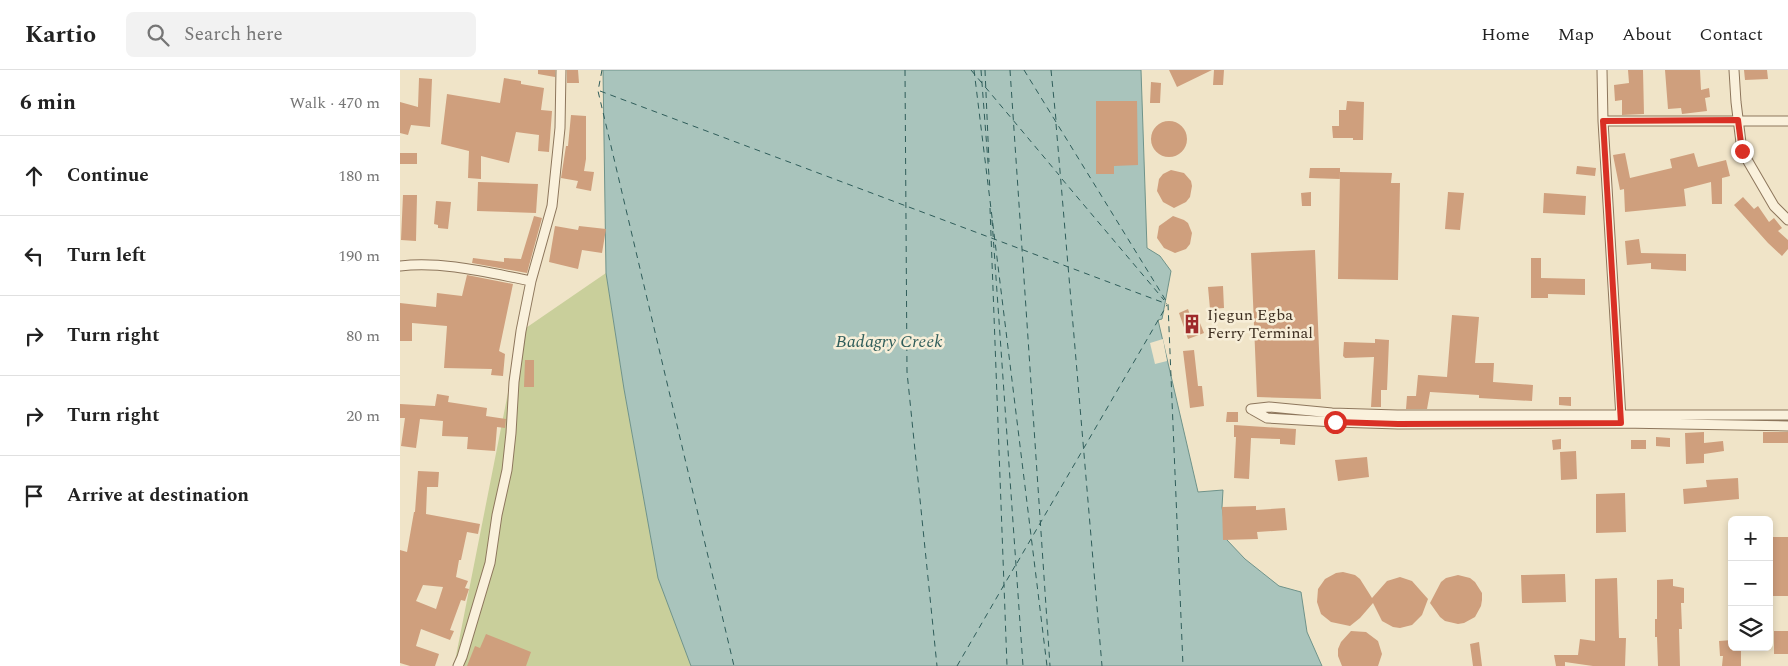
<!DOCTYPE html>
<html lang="en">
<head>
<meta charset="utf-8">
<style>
	body { margin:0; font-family:Spectral,serif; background:#f2f2f2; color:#222 }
	.controls { position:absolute; right:15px; bottom:15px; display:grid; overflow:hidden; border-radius:8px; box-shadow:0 2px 8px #0003 }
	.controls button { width:45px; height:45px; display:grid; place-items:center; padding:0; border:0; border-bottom:1px solid #e0e0e0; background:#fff; color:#222; font:25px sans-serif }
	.stop { position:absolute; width:15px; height:15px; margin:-11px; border:4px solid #d93025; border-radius:50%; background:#fff }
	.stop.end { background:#d93025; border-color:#fff; box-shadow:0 1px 5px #0008 }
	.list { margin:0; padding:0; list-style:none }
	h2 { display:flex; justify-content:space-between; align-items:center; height:65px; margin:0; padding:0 20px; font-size:21px }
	h2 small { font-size:16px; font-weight:400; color:#767676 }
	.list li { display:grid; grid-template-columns:32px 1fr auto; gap:15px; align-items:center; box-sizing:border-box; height:80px; padding:0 20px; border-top:1px solid #e0e0e0 }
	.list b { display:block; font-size:19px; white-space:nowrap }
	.list em { font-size:16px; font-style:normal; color:#767676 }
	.icon { flex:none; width:28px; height:28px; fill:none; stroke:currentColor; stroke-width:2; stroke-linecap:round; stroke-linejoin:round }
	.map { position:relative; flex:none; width:1388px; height:596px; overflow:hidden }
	header { display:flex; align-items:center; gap:30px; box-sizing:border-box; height:70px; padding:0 25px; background:#fff; border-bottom:1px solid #e0e0e0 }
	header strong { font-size:24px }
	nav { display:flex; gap:28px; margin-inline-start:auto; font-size:18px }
	.search { width:350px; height:45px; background:#f2f2f2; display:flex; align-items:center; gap:12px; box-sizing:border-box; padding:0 18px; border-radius:8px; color:#767676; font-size:19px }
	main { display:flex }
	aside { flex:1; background:#fff }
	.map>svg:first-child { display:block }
	.green { fill:#c9cf9b }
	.water { fill:#a9c4bc; stroke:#6f938a }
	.pier { fill:#f0e4c8 }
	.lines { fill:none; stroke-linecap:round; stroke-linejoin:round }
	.ferry { stroke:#2f5d5a; stroke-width:1; stroke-dasharray:6 5; stroke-linecap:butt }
	.building { fill:#cf9f7d; fill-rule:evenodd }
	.street-casing { stroke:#8d765c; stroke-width:11 }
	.street { stroke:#faf1dc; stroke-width:9 }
	.route { stroke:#d93025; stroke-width:6 }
	.labels { text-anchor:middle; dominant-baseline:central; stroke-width:5; stroke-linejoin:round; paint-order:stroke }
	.poi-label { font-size:16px; fill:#3d2e20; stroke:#f7eed8; text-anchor:start }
	.water-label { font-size:18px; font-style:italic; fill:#2f5d5a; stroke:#f7eed8 }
</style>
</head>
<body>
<header>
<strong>Kartio</strong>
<div class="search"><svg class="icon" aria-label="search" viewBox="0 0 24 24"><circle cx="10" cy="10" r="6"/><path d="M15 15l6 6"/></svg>Search here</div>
<nav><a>Home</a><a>Map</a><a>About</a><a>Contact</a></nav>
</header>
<main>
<aside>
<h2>6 min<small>Walk · 470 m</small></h2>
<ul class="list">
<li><svg class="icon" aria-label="ahead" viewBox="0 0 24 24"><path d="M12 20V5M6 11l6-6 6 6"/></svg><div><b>Continue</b></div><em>180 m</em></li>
<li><svg class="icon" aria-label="left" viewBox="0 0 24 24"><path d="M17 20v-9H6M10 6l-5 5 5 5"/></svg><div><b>Turn left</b></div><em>190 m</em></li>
<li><svg class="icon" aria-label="right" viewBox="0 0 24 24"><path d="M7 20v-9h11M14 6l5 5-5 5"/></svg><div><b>Turn right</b></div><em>80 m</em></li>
<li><svg class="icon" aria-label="right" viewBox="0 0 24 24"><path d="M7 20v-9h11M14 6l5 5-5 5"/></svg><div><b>Turn right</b></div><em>20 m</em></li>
<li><svg class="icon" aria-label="arrive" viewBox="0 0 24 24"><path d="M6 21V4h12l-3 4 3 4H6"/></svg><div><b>Arrive at destination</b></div></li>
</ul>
</aside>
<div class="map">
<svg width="1388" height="596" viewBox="0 0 1388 596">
	<rect width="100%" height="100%" fill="#f0e4c8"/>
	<path class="green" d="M206,203L224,319L258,507L291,596H54L120,262Z"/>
	<path class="water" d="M203,0H741L747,178L760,186L771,201L762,249L758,250L798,422L823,420L822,437L827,470L845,489L879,516L901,522L907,562L922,596H291L258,508L224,319L206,203Z"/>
	<path class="pier" d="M763,269L767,291L755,294L750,273Z"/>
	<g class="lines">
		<path class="ferry" d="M202,0L198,21L334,596
			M505,0L507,302L537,596
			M571,0L659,105
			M574,0L647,596
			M581,0L590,119
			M585,0L589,92
			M610,0L650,596
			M624,0L768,234L783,596
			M651,0L656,50
			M200,21L767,234
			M656,54L702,596
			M662,109L764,230
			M590,138L607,596
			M592,150L623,596
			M617,493L767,235
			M557,596L615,496"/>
	</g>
	<path class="building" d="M138,0H155V7L138,4Z
		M167,0H178L179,13H167Z
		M769,0H812L777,17Z
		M814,0H824L823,15H813Z
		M1228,0H1243L1244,44L1222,45V30L1215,31L1214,15L1229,13Z
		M1265,0H1300L1301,20L1309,18L1310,27L1305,28L1307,41L1282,44L1281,38L1268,39Z
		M1344,0H1367L1368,9L1345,10Z
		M19,8L32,9L30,57L11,55L8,65L0,63V32L18,37Z
		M104,8L121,11V14L144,18L141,40L152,41L149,82L138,81L139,65L116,62L109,93L81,86V109L68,108L69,81L41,74L47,24L100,33Z
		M751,12L761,13L760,33H750Z
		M696,31H737L738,95L714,96V104H696Z
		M947,31L964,32L963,70H953V68H933L932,56H939V40H946Z
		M171,45L186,46V89L184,101L194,102L191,121L176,118L178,111L161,108L166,76H168Z
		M751 69a18 18 0 1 1 36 0a18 18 0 1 1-36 0Z
		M0,83H17V94H0Z
		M1225,83L1230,108L1272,98L1270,89L1294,83L1298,97L1326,90L1330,106L1322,108V134H1312L1311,112L1284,119L1286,136L1225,142L1224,119L1220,120L1213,85Z
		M1177,96L1196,98L1195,106L1176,104Z
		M910,98H940V109L909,108Z
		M771,100L784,103L791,111L792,116L790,127L786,132L774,138L763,132L757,121L759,109L763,104Z
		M940,102L992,103L991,113H1000L998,210L938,209Z
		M78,112L138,114L136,143L77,141Z
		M911,122V136H902L901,123Z
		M1048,122L1064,123L1060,160L1045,159Z
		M1144,123L1186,126L1185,145L1143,143Z
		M3,125H17L16,171L1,170Z
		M1343,127L1354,139L1358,136L1369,152L1374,148L1382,158L1378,161L1388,170V179L1382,186L1368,173L1334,135Z
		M36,131L51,132L48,159L38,158V155L34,154Z
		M134,146L142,148L127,203L72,193L73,188L104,192V188L121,189Z
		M773,146L784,150L788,153L792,163L790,174L786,179L775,183L764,178L757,168L759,156Z
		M155,156L178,160L179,156L206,159L202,183L182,180L178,199L149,192Z
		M1239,169L1241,183L1286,184V201L1251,199V193L1227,195L1225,171Z
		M915,180L921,329L857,327L851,183Z
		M1131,188H1141V208L1185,209V225L1148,224V228H1131Z
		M67,205L113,214L99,281L105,284L103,306L91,305L92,299L44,298L47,256L12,253V271H0V233L36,237L37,223L62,226Z
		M823,216L824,238L810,239L808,217Z
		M788,239L790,245L796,243L804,263L788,269L779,243Z
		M1052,245L1079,247L1075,293H1094L1093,312L1133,315L1132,331L1079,328V325L1030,322L1027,339H1006L1007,326H1016L1018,305L1047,307Z
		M975,269L989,270L987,320H981V337H971L974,287L945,288L943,286L944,272L975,273Z
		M794,280L798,316H802L804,336L790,338L783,281Z
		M125,290H134V317H124Z
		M37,324L49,326L48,332L87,338L86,346L106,349L105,358L97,357L95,381L67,379L68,367L42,366L43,351L20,349L16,378L1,376L5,348H0V334L35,336Z
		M1159,327H1171V336L1159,335Z
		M827,342H838V352H826Z
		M834,355L896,359L895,375L880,374V369L851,368L849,409L834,408L836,367H834Z
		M1304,362V373L1323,371L1324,381L1304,384V393L1286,394L1285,363Z
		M1363,362H1388V373H1363Z
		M1256,367L1270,368V377L1256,376Z
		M1161,369V379L1153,380L1152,370Z
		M1231,370H1246V379H1231Z
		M1176,381L1177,409L1161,410L1160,382Z
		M967,387L969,407L938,411L935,390Z
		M18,401L39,402L38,417H27L26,444L80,454L78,464L67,462L61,490H59L56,507L68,511L65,518L69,519L65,531L61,530L50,560L54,561L50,570L21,559L16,576L39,584L35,596H10L0,593V480L7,482L14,442H15ZM23,515L43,517L36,539L16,531Z
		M1338,408L1339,429L1284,434L1283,419L1307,417L1306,410Z
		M1225,423L1226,462L1196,463V424Z
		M856,436V440L885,438L887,460L857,462L858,469L823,470L822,437Z
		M1372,467H1388V526H1373Z
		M943,502L955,505L960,509L972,528L987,511L1000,507L1012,511L1028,529L1022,545L1012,555L1000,558L993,557L982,551L973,533L960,548L950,556L931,552L921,544L917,532L918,519L925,509L936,503Z
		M1165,504L1166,532L1122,533L1121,505Z
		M1058,505L1070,508L1075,512L1082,523V530L1081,536L1075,547L1064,553L1058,554L1045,551L1040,547L1030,533L1041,512L1046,508Z
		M1217,508L1219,568H1226L1225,596H1193L1165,592V596H1156L1154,585H1178L1180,569L1195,571V509Z
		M1273,509V516L1284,518V533H1281L1282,559H1279L1280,596H1258L1257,567H1255V549H1257V510Z
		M951,561L966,562L978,571L982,584L978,596H942L938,586V579L941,572Z
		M1374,561H1388V584H1374Z
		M86,564L131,582L126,596H67L75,576L80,578Z
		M1332,570V577H1341V596H1322L1323,586H1320L1319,571Z
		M1079,572L1082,596H1073L1070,574Z"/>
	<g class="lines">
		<defs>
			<path id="street" d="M1202,0L1203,51L1221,348
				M1334,0L1336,32L1342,81L1374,136L1388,150
				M1203,51H1388
				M0,196C44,191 89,203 131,211
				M851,339L867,348L935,352L998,354L1221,353L1388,356
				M851,339L869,337L932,343L997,345H1388
				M58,596L62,587L90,493L97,445L107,400L111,363L114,312L121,261L131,211L152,136L160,58L161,0"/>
		</defs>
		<use href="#street" class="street-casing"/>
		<use href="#street" class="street"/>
	</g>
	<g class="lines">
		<path class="route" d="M935,352L998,354L1221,353L1203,51L1338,50L1342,81"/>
	</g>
	<defs>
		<symbol id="building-bare" viewBox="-9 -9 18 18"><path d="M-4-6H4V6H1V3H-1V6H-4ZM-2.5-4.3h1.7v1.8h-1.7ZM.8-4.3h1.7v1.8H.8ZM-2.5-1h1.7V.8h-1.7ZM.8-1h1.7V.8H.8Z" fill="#9e2a2b" stroke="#f7eed8" stroke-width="2.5" paint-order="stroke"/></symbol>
	</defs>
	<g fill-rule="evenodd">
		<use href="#building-bare" x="778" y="240" width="28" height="28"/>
	</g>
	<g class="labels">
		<g class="poi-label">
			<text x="807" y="245">Ijegun Egba<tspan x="807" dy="18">Ferry Terminal</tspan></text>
		</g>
		<g class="water-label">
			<text x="489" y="271">Badagry Creek</text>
		</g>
	</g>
</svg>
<div class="controls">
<button>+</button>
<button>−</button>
<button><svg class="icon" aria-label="layers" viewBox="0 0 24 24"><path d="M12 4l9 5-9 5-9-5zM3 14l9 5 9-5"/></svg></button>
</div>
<div class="stop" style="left:935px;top:352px"></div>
<div class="stop end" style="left:1342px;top:81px"></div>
</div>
</main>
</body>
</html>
